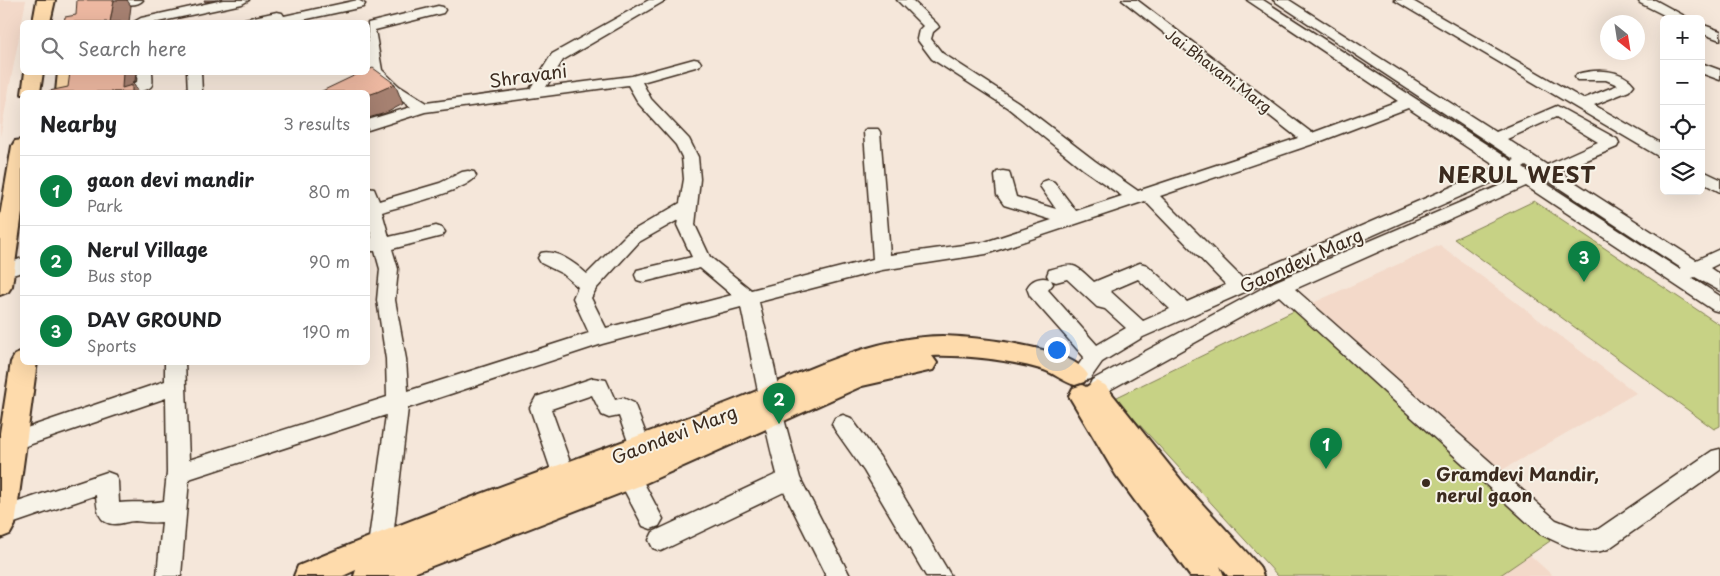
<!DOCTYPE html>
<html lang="en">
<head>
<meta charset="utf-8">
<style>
	body { margin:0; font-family:"Playpen Sans",sans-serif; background:#f2f2f2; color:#202124 }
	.controls { position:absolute; right:15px; top:15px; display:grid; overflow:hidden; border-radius:8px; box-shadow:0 5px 20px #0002 }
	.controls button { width:45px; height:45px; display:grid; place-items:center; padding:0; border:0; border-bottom:1px solid #e0e0e0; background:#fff; color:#202124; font:25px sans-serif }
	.compass { position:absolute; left:1600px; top:15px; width:45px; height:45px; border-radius:50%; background:#fff; box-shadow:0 5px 20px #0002; rotate:150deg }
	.you { position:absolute; left:1056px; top:349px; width:18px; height:18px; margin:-12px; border:4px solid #fff; border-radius:50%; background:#1a73e8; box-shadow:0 0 0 8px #1a73e833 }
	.badge { display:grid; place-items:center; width:32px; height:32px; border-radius:50%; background:#0b8043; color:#fff; font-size:16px; font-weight:700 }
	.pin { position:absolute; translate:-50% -41px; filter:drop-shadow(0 1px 2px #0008) }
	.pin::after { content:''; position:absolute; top:26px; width:18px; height:15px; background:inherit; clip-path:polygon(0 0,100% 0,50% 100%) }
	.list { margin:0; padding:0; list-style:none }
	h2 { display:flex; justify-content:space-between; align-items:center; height:65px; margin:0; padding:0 20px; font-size:21px }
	h2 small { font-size:16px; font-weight:400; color:#757577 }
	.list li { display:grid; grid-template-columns:32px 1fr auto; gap:15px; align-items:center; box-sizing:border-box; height:70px; padding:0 20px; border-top:1px solid #e0e0e0 }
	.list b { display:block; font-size:19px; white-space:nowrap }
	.list p { margin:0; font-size:16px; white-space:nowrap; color:#757577 }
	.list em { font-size:16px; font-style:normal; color:#757577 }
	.icon { flex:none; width:28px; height:28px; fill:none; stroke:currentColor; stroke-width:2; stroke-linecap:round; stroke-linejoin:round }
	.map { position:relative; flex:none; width:1720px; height:576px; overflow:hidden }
	.search { position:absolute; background:#fff; box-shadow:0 5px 20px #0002; left:20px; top:20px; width:350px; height:55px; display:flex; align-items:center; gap:12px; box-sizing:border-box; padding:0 18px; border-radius:8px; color:#757577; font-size:19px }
	.panel { position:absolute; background:#fff; box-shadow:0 5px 20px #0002; left:20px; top:90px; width:350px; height:275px; border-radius:8px }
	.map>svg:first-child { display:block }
	.built { fill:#f3d9c9 }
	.green { fill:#c7d285; stroke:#817e52 }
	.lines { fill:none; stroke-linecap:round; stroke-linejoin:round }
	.minor-casing { stroke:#3b2a1e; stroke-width:3 }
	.major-casing { stroke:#3b2a1e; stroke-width:4 }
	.minor { fill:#f7f3e8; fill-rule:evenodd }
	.major { fill:#fedbac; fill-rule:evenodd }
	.shaded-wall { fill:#a68171; stroke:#3b2a1e }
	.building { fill:#edb8a1; stroke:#3b2a1e }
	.poi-dot { fill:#3b2a1e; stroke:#f7f3e8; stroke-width:2 }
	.labels { text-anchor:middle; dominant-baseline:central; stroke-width:4; stroke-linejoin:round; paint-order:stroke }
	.far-street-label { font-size:15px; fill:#3b2a1e; stroke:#f7f3e8 }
	.street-label { font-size:18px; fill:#3b2a1e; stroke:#f7f3e8 }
	.poi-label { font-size:18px; font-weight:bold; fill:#3b2a1e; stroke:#f7f3e8; text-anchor:start }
	.district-label { font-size:22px; font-weight:bold; letter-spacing:1px; fill:#3b2a1e; stroke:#f7f3e8 }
</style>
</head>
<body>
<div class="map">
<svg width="1720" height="576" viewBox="0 0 1720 576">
	<rect width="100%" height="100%" fill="#f5e7da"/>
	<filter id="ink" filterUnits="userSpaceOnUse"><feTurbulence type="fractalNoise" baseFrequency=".02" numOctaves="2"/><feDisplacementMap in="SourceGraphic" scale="10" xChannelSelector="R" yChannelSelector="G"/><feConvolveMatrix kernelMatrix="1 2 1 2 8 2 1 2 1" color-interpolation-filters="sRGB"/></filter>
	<g filter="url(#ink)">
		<path class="built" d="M0,0H26L0,137Z
			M1440,245L1636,393L1502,470L1313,303Z
			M1530,555L1553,576H1499Z"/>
		<path class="green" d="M1534,201L1720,325V426L1714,429L1454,239Z
			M1296,310L1550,541L1499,576H1278L1115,398Z"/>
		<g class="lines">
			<defs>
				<path id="minor" d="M119,0H143C138,6 124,6 119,0Z
					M223,0H249L242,4L158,22H134L141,18Z
					M358,0L365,4L363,7L293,22H243L245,19L277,12L282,13L284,16Z
					M649,0H666L563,60L546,87L632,76L694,59L699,60L701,63L699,66L642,82L651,99L689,139L698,157L700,179L695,225L710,257L751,290L873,259L864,132L866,129H878L880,132L890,255L985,242L1052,220L1004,205L997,195L995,176L997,172L1003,171L1009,172L1016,197L1056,209L1040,186L1042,182L1048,180L1054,182L1076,211L1122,196L1083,169L1008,108L932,59L917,39L919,30L923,26L897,0H912L937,24L939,27L933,32L931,39L942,53L1018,102L1095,161L1138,191L1298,138L1122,0H1137L1312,133L1398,101L1247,0H1263L1512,161L1515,160L1273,0H1289L1496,132L1557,106L1617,139L1619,143L1617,147L1559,172L1696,260L1720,249V263L1710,268L1720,275V291L1695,277L1692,278L1720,296V312L1713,310L1526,186L1295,289L1556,520L1579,529L1597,530L1712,451L1720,449V470L1608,549C1584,558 1562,544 1540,534L1279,296L1106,392L1099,394L1092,392L1089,386L1092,380L1274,282L1515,179L1509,175L1143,337L1102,362L1090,379L1083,381L1076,379L1073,373L1084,357L1030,296L1027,288C1031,280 1040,276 1049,279L1047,275L1049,270C1076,262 1074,264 1094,282L1140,263L1147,265L1187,302L1226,285L1145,201L986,254L882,270L759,302L775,370L783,415L800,478L850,576H826L784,492L661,551L653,548L649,540L653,532L777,474C762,419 753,363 741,307L602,344L408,408L392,546L393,556L389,564L381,567L373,564L369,556L368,546L386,415L189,479L181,576H157L162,522C153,523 144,522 135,521C128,521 122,524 115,524C98,524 97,509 96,495L0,528V508L107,472L115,475L118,482L119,503C134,501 149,504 164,501L167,473L166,398L14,450L6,447L3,441L6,435L165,381V362H185L189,460L387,397L386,359L377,300L380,269L375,251H368V239L372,238L368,223V188L374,189L379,201L440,183L462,172L468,171L474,172L476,176C467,191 401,206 382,212L389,237L436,226L442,228L445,232L442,236L392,249L398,269L395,300L406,359L408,391L589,333L573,298L578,287L563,274L541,263L538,258L541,253C556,249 576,264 587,274L627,234L680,203L684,179L682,157L676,145L639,104L628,85L425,112L368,130V120L411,107L389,92L368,71V23L438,6L443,7L445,10L443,13L375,30L382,70L399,86L426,103L530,89L552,54ZM1408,108L1497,167L1242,278L1160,196L1316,143ZM1556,117L1598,142L1547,165L1507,139ZM1526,166L1533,171L1529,172L1523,168ZM1544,178L1681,268L1679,269L1541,180ZM678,220L677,225L692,257L637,270L635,275L637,280L644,282L700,268L732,295L606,328L591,298L596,289L639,242ZM1067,279L1097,307L1105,309L1126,328L1097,345L1048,290L1053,284L1051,280L1056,282ZM1138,279L1170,309L1143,321L1110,291Z
					M1394,0H1411L1583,99L1618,85L1606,80H1577L1575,77L1577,74C1595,69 1621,68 1634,85L1629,91L1594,105L1664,145V157L1658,156Z
					M1638,0H1655L1690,19H1672L1640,3Z
					M1701,24L1720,31V40L1701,33Z
					M1701,63L1720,70V80L1701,73Z
					M138,72H152C152,76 153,81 152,85C148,94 121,92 113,92L115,89L137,82Z
					M187,72H201L202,92H188Z
					M1701,170L1720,179V192L1701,182Z
					M22,258V272L0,279V267Z
					M593,378L606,380L615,400L623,398L634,403L651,447L648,453L640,456L632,453L619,416L609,418L602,415L592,395L551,409L575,476L572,483L564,486L556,483L553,476L530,408L536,397Z
					M843,415L851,418L880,457L951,576H926L864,471L835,430L832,424L835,418Z
					M629,467L637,470L663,519L659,526L651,529L643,526L621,484L618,477L621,470Z"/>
				<path id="major" d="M37,0H55L50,22H33Z
					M25,72H43L40,92L22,94Z
					M58,72H76L74,92H56Z
					M22,140V213L12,286L8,292L0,295V216L12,146L15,141Z
					M942,336C973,337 1073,346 1088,375L1084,382L1075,385C1064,382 1055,374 1044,370C1010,360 967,355 932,356L937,363L933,370L862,386L639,486L406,576H354L356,570L343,576H294L298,566C437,508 579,458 719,406C792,379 863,337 942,336Z
					M22,352V362H37L15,525L10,534L0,538V433L11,362L15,355Z
					M1096,381L1105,385L1185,485L1259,566L1263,576H1228L1220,566L1224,576H1190L1116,475L1069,396L1073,388L1082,385L1086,387Z"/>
			</defs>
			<use href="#minor" class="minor-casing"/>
			<use href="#major" class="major-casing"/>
			<use href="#minor" class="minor"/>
			<use href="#major" class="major"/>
		</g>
		<path class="shaded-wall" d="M114,0H127L131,6L129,22H110Z
			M204,0H218L205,2Z
			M97,72H136L135,81L132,82L139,92H126L122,88Z
			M395,84L403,104L386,113L368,118V95Z"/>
		<path class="building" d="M77,0H114L110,22H64L65,17L76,15Z
			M373,68L395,84L377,92L368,95V92H320L362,72H368V70Z
			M70,72H123L122,88L132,85V92H49V91L68,87Z"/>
	</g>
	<circle class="poi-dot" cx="1426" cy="483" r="5"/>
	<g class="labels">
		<g class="far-street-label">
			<text transform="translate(1219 70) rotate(37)">Jai Bhavani Marg</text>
		</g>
		<g class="street-label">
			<text transform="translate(528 75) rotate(-8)">Shravani</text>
			<text transform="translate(1301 260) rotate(-24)">Gaondevi Marg</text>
			<text transform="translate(674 434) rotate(-21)">Gaondevi Marg</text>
		</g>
		<g class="poi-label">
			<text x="1436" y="473">Gramdevi Mandir,<tspan x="1436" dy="21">nerul gaon</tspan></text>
		</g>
		<g class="district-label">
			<text x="1517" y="173">NERUL WEST</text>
		</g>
	</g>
</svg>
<div class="controls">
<button>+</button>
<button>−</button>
<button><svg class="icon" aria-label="locate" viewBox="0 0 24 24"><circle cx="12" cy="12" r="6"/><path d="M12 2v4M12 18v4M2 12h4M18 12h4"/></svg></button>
<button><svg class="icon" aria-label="layers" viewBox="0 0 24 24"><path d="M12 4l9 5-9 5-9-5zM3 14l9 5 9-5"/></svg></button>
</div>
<svg class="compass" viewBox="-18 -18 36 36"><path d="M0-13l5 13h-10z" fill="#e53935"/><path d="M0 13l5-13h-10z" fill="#757577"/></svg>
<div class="you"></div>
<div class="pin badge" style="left:1326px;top:469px">1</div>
<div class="pin badge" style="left:779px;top:424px">2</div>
<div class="pin badge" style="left:1584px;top:282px">3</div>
<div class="search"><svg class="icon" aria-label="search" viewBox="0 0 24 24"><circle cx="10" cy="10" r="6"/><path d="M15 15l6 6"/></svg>Search here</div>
<section class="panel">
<h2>Nearby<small>3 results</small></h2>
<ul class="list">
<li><span class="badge">1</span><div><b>gaon devi mandir</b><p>Park</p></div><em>80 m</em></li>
<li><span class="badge">2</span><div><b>Nerul Village</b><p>Bus stop</p></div><em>90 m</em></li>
<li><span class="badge">3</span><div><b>DAV GROUND</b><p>Sports</p></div><em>190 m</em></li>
</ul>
</section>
</div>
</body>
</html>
